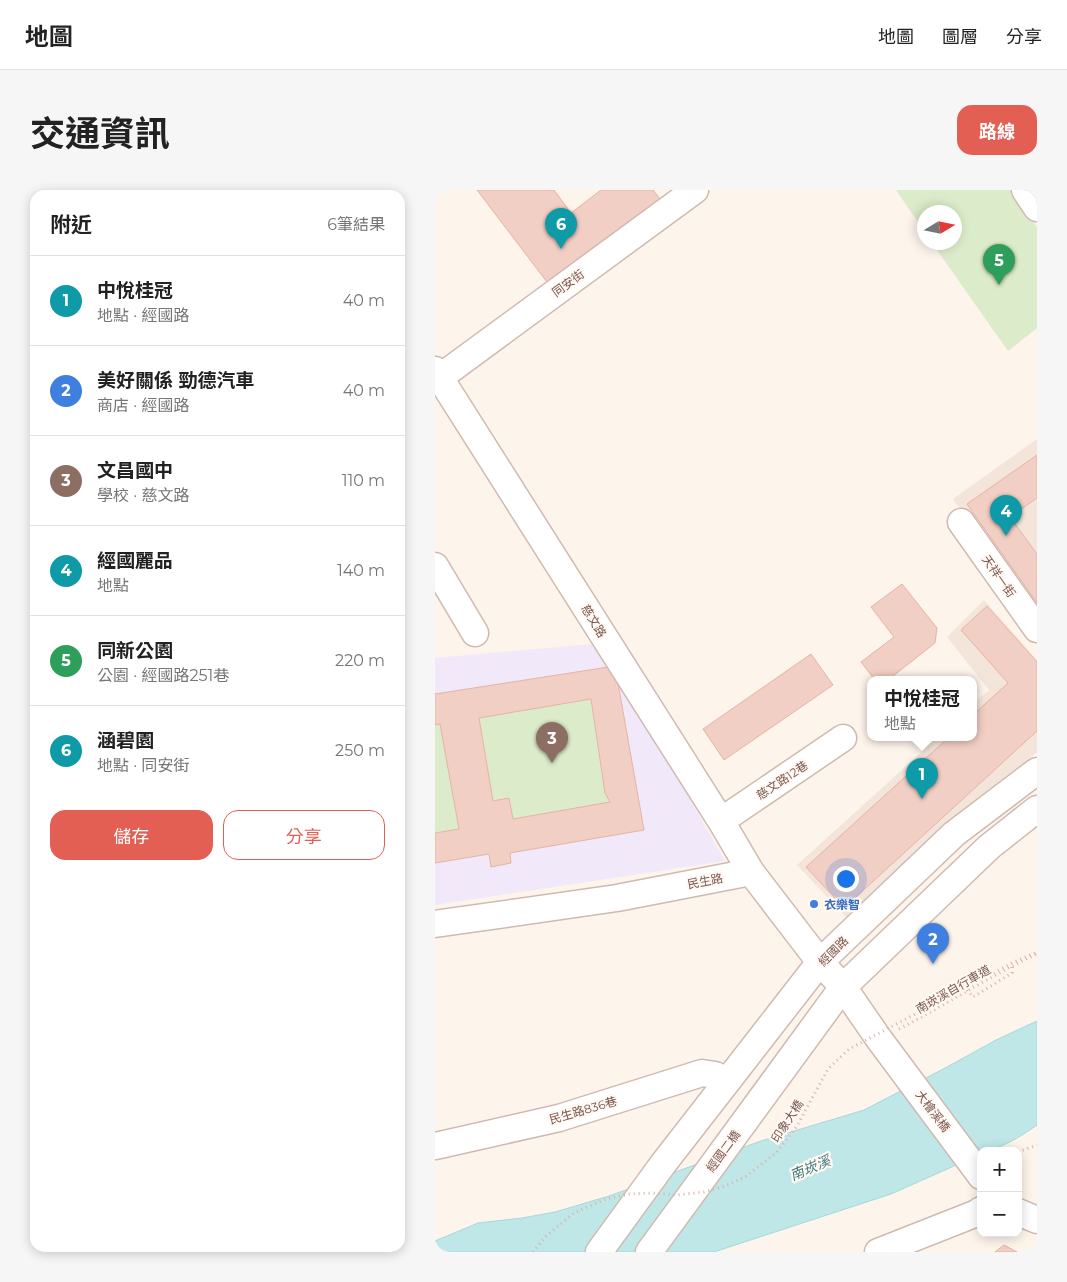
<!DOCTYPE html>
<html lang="zh-TW">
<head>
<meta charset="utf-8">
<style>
	body { margin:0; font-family:Montserrat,"Noto Sans TC",sans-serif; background:#f6f6f6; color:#222 }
	.controls { position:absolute; right:15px; bottom:15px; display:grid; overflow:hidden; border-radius:10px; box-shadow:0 2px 12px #0003 }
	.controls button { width:45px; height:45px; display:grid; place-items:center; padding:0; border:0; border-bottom:1px solid #e0e0e0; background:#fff; color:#222; font:25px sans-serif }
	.compass { position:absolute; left:482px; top:15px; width:45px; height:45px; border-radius:50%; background:#fff; box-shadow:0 2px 12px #0003; rotate:80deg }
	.you { position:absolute; left:410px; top:688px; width:18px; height:18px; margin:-12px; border:4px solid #fff; border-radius:50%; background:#1a73e8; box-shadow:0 0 0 8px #1a73e833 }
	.badge { display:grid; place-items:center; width:32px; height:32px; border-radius:50%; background:#e45f53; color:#fff; font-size:16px; font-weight:700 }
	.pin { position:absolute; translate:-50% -41px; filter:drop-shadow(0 1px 2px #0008) }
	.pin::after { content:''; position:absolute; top:26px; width:18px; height:15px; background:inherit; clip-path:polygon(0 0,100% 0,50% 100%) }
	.popup { position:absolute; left:432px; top:486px; width:110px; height:65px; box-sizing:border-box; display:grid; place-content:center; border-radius:10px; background:#fff; filter:drop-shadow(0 1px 4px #0005); font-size:16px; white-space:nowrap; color:#767676 }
	.popup b { font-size:19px; color:#222 }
	.popup::after { content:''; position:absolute; left:50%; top:100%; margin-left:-10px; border:10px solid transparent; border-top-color:#fff }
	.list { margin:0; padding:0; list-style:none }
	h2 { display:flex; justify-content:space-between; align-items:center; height:65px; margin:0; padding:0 20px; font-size:21px }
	h2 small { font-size:16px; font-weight:400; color:#767676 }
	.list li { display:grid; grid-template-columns:32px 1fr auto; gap:15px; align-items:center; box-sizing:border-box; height:90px; padding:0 20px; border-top:1px solid #e0e0e0 }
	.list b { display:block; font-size:19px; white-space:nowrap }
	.list p { margin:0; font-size:16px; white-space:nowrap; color:#767676 }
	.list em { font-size:16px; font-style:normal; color:#767676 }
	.actions { display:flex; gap:10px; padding:15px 20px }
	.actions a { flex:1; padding:11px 0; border:1px solid #e45f53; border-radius:15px; text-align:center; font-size:18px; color:#e45f53 }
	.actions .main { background:#e45f53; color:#fff }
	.map { position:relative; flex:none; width:602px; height:1062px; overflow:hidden; border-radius:15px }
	header { display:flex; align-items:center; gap:30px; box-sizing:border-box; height:70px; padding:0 25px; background:#fff; border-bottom:1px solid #e0e0e0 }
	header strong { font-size:24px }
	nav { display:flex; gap:28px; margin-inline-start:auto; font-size:18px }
	.intro { display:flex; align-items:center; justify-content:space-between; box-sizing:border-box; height:120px; padding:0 30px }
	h1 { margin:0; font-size:35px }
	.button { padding:12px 22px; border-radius:15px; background:#e45f53; color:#fff; font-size:18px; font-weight:700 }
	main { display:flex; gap:30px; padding:0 30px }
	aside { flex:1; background:#fff; border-radius:15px; box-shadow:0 2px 12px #0003 }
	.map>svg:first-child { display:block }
	.residential { fill:#f4e5da }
	.education { fill:#f1e8fa }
	.green { fill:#dcebc9 }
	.water { fill:#bfe7e7; stroke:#a6d8d9 }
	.building { fill:#f2cfc4; stroke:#e5b3a4; fill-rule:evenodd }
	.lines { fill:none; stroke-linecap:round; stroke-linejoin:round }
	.minor-casing { stroke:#d0bab0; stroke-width:29 }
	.path { stroke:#d8b2a6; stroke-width:3; stroke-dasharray:1 4; stroke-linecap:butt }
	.minor { stroke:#fff; stroke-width:26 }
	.path-bridge { stroke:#d8b2a6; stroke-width:3; stroke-dasharray:1 4; stroke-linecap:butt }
	.shop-dot { fill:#3f7fe0; stroke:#fff8f3; stroke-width:2 }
	.labels { text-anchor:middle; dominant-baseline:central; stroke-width:4.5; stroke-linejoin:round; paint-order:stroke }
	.street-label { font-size:12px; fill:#79574e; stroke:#fff8f3 }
	.shop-label { font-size:12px; font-weight:bold; fill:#366cbe; stroke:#fff8f3; text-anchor:start }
	.water-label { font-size:14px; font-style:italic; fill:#407c7d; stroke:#fff8f3 }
</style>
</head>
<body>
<header>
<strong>地圖</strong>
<nav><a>地圖</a><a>圖層</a><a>分享</a></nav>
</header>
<div class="intro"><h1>交通資訊</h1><a class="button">路線</a></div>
<main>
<aside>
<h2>附近<small>6筆結果</small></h2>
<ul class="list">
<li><span class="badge" style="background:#0f9aa8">1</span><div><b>中悅桂冠</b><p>地點 · 經國路</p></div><em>40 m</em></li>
<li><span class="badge" style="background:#3f7fe0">2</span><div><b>美好關係 勁德汽車</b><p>商店 · 經國路</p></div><em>40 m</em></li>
<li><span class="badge" style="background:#8d6e63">3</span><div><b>文昌國中</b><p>學校 · 慈文路</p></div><em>110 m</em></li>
<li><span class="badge" style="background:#0f9aa8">4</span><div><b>經國麗品</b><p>地點</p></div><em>140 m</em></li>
<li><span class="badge" style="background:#2e9e5b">5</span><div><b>同新公園</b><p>公園 · 經國路251巷</p></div><em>220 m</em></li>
<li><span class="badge" style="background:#0f9aa8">6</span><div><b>涵碧園</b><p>地點 · 同安街</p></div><em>250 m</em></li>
</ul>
<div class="actions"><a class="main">儲存</a><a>分享</a></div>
</aside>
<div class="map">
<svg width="602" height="1062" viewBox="0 0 602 1062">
	<rect width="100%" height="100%" fill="#fdf4ec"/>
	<path class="residential" d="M602,249V428L518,309Z
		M549,410L602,470V562L413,729L362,675L502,548H538V514L554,500L512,447Z"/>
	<path class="education" d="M167,453L290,671L0,715V468Z"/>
	<path class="green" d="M461,0H575L602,37V138L573,161L497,53L520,52V22H490L489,41Z
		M156,509L167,581L175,612L78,629L74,608L58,611L44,528Z
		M5,534L24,639L0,643V535Z"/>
	<path class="water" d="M602,831V935C588,945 563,961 546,961V964L456,1004L279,1062H0V1051L43,1033L87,1028L120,1022L174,1006L326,951L429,920L512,877L561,850Z"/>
	<path class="building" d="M42,0H119L136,23L166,0H218L228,13L115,96Z
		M602,265V308L575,327L602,364V413L532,314Z
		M467,394L502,438L500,453L453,490H440L426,472L459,447L436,417Z
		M552,416L602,472V541L409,718L371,677L513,548H538V525L573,493L526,440Z
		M376,464L398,495L289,570L268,539Z
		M180,476L209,640L75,663L76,673L56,677L54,664L0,673V643L24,639L5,534L0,535V504ZM156,509L170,603L175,612L78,629L74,608L58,611L44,528Z
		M569,1055L582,1062H560Z"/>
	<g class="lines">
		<defs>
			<path id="minor" d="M590,0L602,18
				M0,180L286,631L316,682L385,772L408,797L444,849L546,986
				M0,191L260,0
				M526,332L602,439
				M0,376L40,443
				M286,631L408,548
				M0,734L182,708L316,682
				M0,956L124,928L267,883L280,885L292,891
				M583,1022L602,1030
				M164,1062L228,974L385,772L519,644L602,581
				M214,1062L408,797L554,657L602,619
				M443,1062L542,1023L546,1020"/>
		</defs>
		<use href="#minor" class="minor-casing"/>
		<path class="path" d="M464,839C511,815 554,786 602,764
			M583,962L602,955"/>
		<use href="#minor" class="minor"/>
		<path class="path-bridge" d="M532,800L538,807L577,783V773
			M98,1062L110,1047L139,1023L171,1009L193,1004L218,1003L242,1005L269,1002L290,996L310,987L342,962L362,936L393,879L414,859L577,773L602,762"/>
	</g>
	<circle class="shop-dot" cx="379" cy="714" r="5"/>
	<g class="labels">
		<g class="street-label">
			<text transform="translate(133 93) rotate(-36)">同安街</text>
			<text transform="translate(564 386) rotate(55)">天祥一街</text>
			<text transform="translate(159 431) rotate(58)">慈文路</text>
			<text transform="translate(347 590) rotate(-34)">慈文路12巷</text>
			<text transform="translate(270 691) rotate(-11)">民生路</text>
			<text transform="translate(398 761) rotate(-45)">經國路</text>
			<text transform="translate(518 799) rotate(-30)">南崁溪自行車道</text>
			<text transform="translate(148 920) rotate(-16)">民生路836巷</text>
			<text transform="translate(498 921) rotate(53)">大檜溪橋</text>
			<text transform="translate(352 931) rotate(-57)">印象大橋</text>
			<text transform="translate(288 961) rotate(-54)">經國二橋</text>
		</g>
		<g class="shop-label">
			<text x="389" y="714">衣樂智</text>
		</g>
		<g class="water-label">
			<text transform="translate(375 978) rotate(-23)">南崁溪</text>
		</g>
	</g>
</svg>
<div class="controls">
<button>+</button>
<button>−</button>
</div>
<svg class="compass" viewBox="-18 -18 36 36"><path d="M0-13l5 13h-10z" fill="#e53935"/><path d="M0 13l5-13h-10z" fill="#767676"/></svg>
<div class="you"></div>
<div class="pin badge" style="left:487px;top:609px;background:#0f9aa8">1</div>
<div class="popup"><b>中悅桂冠</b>地點</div>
<div class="pin badge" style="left:498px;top:774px;background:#3f7fe0">2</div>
<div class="pin badge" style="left:117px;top:573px;background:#8d6e63">3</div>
<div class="pin badge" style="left:571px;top:346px;background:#0f9aa8">4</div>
<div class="pin badge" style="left:564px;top:95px;background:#2e9e5b">5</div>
<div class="pin badge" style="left:126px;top:59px;background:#0f9aa8">6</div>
</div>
</main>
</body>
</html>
